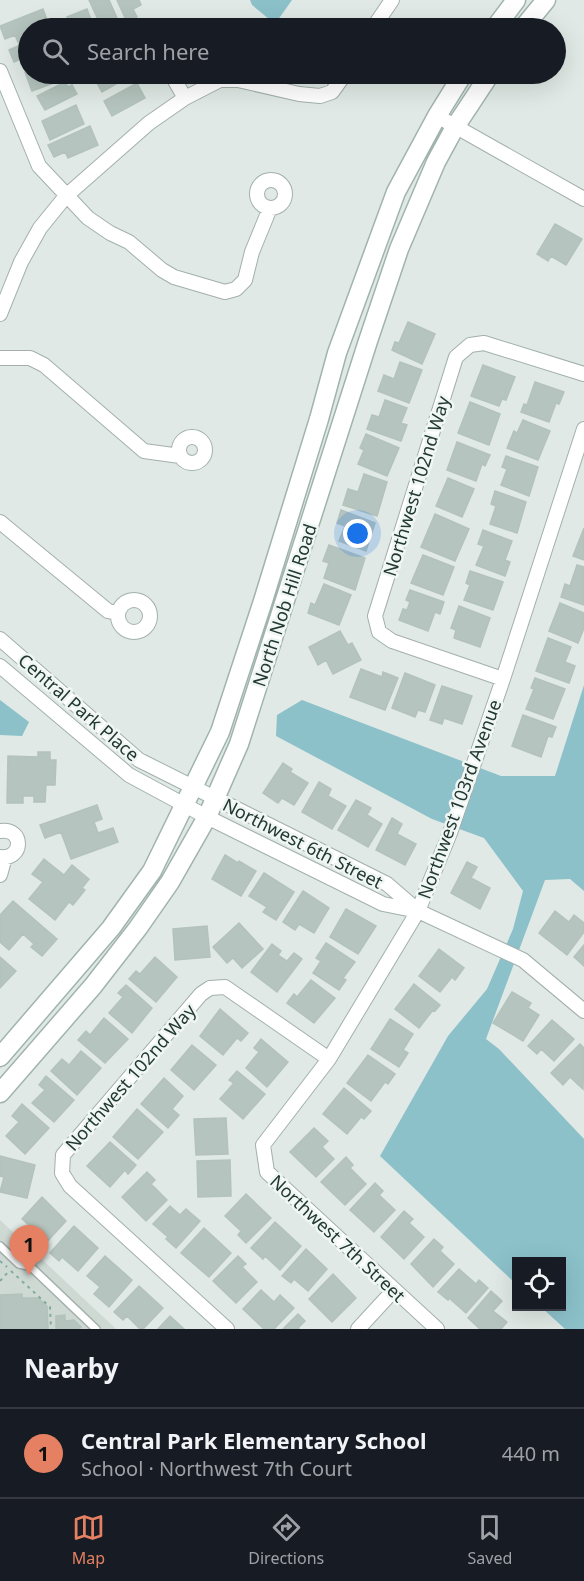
<!DOCTYPE html>
<html lang="en">
<head>
<meta charset="utf-8">
<style>
	body { margin:0; font-family:"Noto Sans",sans-serif; background:#242831; color:#f1f3f6 }
	.controls { position:absolute; right:18px; bottom:18px; display:grid; overflow:hidden; border-radius:0px; box-shadow:0 6px 24px #0002 }
	.controls button { width:54px; height:54px; display:grid; place-items:center; padding:0; border:0; border-bottom:2px solid #363941; background:#171b24; color:#f1f3f6; font:30px sans-serif }
	.you { position:absolute; left:358px; top:534px; width:21px; height:21px; margin:-15px; border:4px solid #fff; border-radius:50%; background:#1a73e8; box-shadow:0 0 0 9px #1a73e833 }
	.badge { display:grid; place-items:center; width:39px; height:39px; border-radius:50%; background:#e58162; color:#111; font-size:20px; font-weight:700 }
	.pin { position:absolute; translate:-50% -50px; filter:drop-shadow(0 2px 3px #0008) }
	.pin::after { content:''; position:absolute; top:32px; width:21px; height:18px; background:inherit; clip-path:polygon(0 0,100% 0,50% 100%) }
	.list { margin:0; padding:0; list-style:none }
	h2 { display:flex; justify-content:space-between; align-items:center; height:78px; margin:0; padding:0 24px; font-size:26px }
	h2 small { font-size:20px; font-weight:400; color:#9ea1a6 }
	.list li { display:grid; grid-template-columns:39px 1fr auto; gap:18px; align-items:center; box-sizing:border-box; height:90px; padding:0 24px; border-top:2px solid #363941 }
	.list b { display:block; font-size:22px; white-space:nowrap }
	.list p { margin:0; font-size:20px; white-space:nowrap; color:#9ea1a6 }
	.list em { font-size:20px; font-style:normal; color:#9ea1a6 }
	.icon { flex:none; width:33px; height:33px; fill:none; stroke:currentColor; stroke-width:2; stroke-linecap:round; stroke-linejoin:round }
	.map { position:relative; flex:none; width:584px; height:1329px; overflow:hidden }
	.search { position:absolute; background:#171b24; box-shadow:0 6px 24px #0002; left:18px; right:18px; top:18px; height:66px; display:flex; align-items:center; gap:15px; box-sizing:border-box; padding:0 21px; border-radius:33px; color:#9ea1a6; font-size:22px }
	.sheet { height:168px; background:#171b24 }
	nav { display:flex; justify-content:space-around; align-items:center; box-sizing:border-box; height:84px; border-top:2px solid #363941; background:#171b24; font-size:16px; color:#9ea1a6 }
	nav a { display:grid; justify-items:center; gap:3px }
	nav .on { color:#e58162 }
	.map>svg:first-child { display:block }
	.built { fill:#ced9d4 }
	.water { fill:#8cc1ca }
	.building { fill:#b5c4be; stroke:#b3c2bc; stroke-width:1.5 }
	.lines { fill:none; stroke-linecap:round; stroke-linejoin:round }
	.service-casing { stroke:#a3b0ac; stroke-width:10 }
	.minor-casing { stroke:#a3b0ac; stroke-width:16 }
	.secondary-casing { stroke:#a0b4ac; stroke-width:21 }
	.path { stroke:#83aa9d; stroke-width:2; stroke-dasharray:3 4.5; stroke-linecap:butt }
	.service { stroke:#fff; stroke-width:7 }
	.minor { stroke:#fff; stroke-width:14 }
	.secondary { stroke:#fff; stroke-width:18 }
	.labels { text-anchor:middle; dominant-baseline:central; stroke-width:5; stroke-linejoin:round; paint-order:stroke }
	.street-label { font-size:18px; fill:#223832; stroke:#f0f6f3 }
</style>
</head>
<body>
<div class="map">
<svg width="584" height="1329" viewBox="0 0 584 1329">
	<rect width="100%" height="100%" fill="#e0e9e5"/>
	<path class="built" d="M0,1220L116,1329H0Z"/>
	<path class="water" d="M250,0H292L275,24L252,5Z
		M584,685V891L570,879L545,880L486,1039L499,1049L584,1139V1329H565L541,1307L562,1306V1262H516V1284L380,1156L448,1036L487,989L513,929L523,891L484,838L432,819L276,736L277,715L302,700L501,776H555Z
		M0,700L29,722L22,736L0,735Z"/>
	<path class="building" d="M89,0H109L121,27L117,28H102Z
		M117,0H139L141,5L133,9L137,17L127,22Z
		M43,9L50,28H28V38L18,42L15,35L5,39L0,26Z
		M87,9L94,28H71L67,17Z
		M28,42V66H27L23,58L14,62L9,50Z
		M28,71V74H65L67,78L32,91L25,72Z
		M97,74H129L122,77L123,80L102,92L93,76Z
		M65,82L68,87L72,85L77,94L45,110L37,96Z
		M137,83L145,98L112,116L104,101Z
		M76,105L84,124L50,140L42,121Z
		M90,126L98,145L68,158L65,152L54,157L48,145Z
		M555,224L582,239L566,265L551,256L548,261L537,254Z
		M408,322L435,334L422,364L392,350L395,342L399,343Z
		M400,362L422,370L409,403L378,391L384,375L394,379Z
		M483,365L515,377L506,400L502,399L499,406L471,396Z
		M535,382L564,392L559,404L556,403L549,422L521,412L524,404L527,405Z
		M385,400L407,408L401,423L407,425L401,441L367,429L372,415L379,417Z
		M470,402L500,414L489,445L458,433Z
		M523,420L550,431L538,460L507,448L514,431L517,433Z
		M366,434L399,448L387,476L358,464L364,450L360,448Z
		M457,442L490,455L485,466L482,464L476,481L447,470Z
		M506,456L538,467L529,496L501,485L507,469L502,467Z
		M364,474L387,482L377,516L343,505L348,489L358,492Z
		M448,478L474,489L462,517L436,506Z
		M495,491L526,502L517,533L490,524L496,506L491,504Z
		M341,510L375,523L366,551L339,541L345,526L337,523Z
		M435,514L469,529L455,561L421,547Z
		M584,528V560L573,556Z
		M483,530L512,541L505,560L510,562L505,576L476,565L484,546L478,544Z
		M329,545L365,558L355,590L324,578L329,563L323,561Z
		M423,555L454,567L443,595L411,583Z
		M577,565L584,567V605L561,597L565,584L570,586Z
		M470,571L503,582L493,610L464,600L470,585L466,583Z
		M324,584L351,595L339,625L308,613L311,603L315,605Z
		M410,590L444,602L440,614L435,612L428,631L399,620L403,609L407,610L410,602L406,600Z
		M560,603L584,613V628L578,643L549,631Z
		M459,606L490,618L480,647L454,638L456,630L451,628Z
		M340,631L348,645L352,643L361,660L333,674L326,660L318,665L309,647Z
		M548,638L571,647L565,662L575,666L569,683L536,671Z
		M361,669L382,677L383,672L398,678L385,710L350,697Z
		M405,673L435,685L425,712L418,710L415,717L392,708Z
		M535,678L565,689L553,719L526,709L534,689L531,688Z
		M442,686L472,696L462,724L444,718L442,724L430,720Z
		M523,715L556,727L552,737L548,736L541,757L512,746Z
		M38,752H50V760H56L55,785H46L45,802H34V796H23V803H7L8,756L38,757Z
		M283,763L292,769L290,772L308,783L294,805L282,798L278,803L263,793Z
		M319,782L331,789L328,796L346,806L332,829L302,812Z
		M356,800L371,808L367,815L382,824L368,847L338,830Z
		M97,805L102,819L94,822L98,833L113,828L118,842L71,859L61,832L45,838L40,825Z
		M392,818L402,824L397,834L416,844L405,865L376,850Z
		M225,855L238,863L239,861L256,871L241,896L212,879Z
		M44,859L64,875L72,865L89,879L82,888L85,890L73,905L69,902L55,920L29,899L43,882L32,874Z
		M467,862L477,867L471,878L490,888L480,909L451,893Z
		M264,873L294,892L276,920L263,912L267,907L249,896Z
		M303,891L329,908L314,933L299,924L295,930L283,922Z
		M13,901L57,939L42,956L31,947L34,944L23,934L9,950L0,942V915Z
		M346,909L376,926L358,954L330,937Z
		M555,911L569,922L574,915L584,923V932L567,955L539,933Z
		M239,923L263,949L242,968L233,958L227,963L213,947Z
		M207,926L210,957L175,960L173,929Z
		M326,943L355,962L343,978L346,980L339,990L313,973L321,961L316,958Z
		M272,944L281,951L278,955L287,961L294,953L302,959L277,992L251,972Z
		M584,945V966L574,957Z
		M439,949L464,968L455,980L452,977L440,992L419,976Z
		M0,957L16,971L0,988Z
		M155,957L177,977L156,1002L129,979L136,971L140,974Z
		M311,980L335,998L314,1023L287,1003L294,994L297,997Z
		M414,984L440,1005L435,1011L433,1010L419,1028L395,1009Z
		M126,985L152,1008L132,1033L109,1013L123,997L118,993Z
		M512,992L531,1003L528,1008L539,1015L523,1041L493,1023Z
		M220,1009L248,1033L241,1041L237,1038L223,1055L200,1036Z
		M104,1018L128,1039L105,1063L78,1040L86,1031L90,1035Z
		M390,1019L413,1034L403,1050L408,1053L399,1067L371,1049Z
		M552,1020L574,1039L554,1061L541,1049L537,1054L528,1046Z
		M261,1039L288,1062L267,1087L246,1068L259,1052L254,1048Z
		M580,1044L584,1048L583,1089L570,1077L563,1085L551,1073Z
		M192,1045L216,1065L194,1090L171,1070Z
		M81,1051L101,1068L77,1095L51,1071L62,1059L69,1065Z
		M368,1055L395,1074L388,1084L385,1082L371,1101L347,1083Z
		M237,1071L265,1094L243,1119L220,1099L234,1083L229,1080Z
		M46,1076L74,1100L54,1122L32,1103L45,1090L39,1085Z
		M164,1078L183,1096L172,1109L179,1115L168,1128L141,1104Z
		M344,1088L371,1111L364,1119L361,1117L347,1134L323,1114Z
		M22,1104L49,1128L25,1154L6,1136L19,1122L12,1116Z
		M137,1109L163,1132L138,1159L113,1137Z
		M226,1118L228,1154L196,1155L194,1119Z
		M314,1128L328,1141L322,1147L334,1159L316,1177L290,1152Z
		M110,1142L136,1165L128,1174L125,1170L110,1187L87,1166Z
		M0,1156L35,1165L27,1198L0,1192L4,1177L0,1176Z
		M346,1157L353,1165L350,1168L366,1184L345,1205L321,1182Z
		M230,1160L231,1196L198,1197L197,1161Z
		M147,1172L155,1180L151,1184L167,1200L146,1221L122,1197Z
		M375,1183L383,1191L379,1195L395,1210L374,1232L350,1210Z
		M246,1194L271,1218L246,1243L238,1235L241,1231L225,1216Z
		M42,1197L66,1221L43,1246L35,1239L39,1234L22,1219Z
		M170,1206L180,1215L186,1209L200,1221L176,1248L166,1239L168,1237L153,1224Z
		M404,1211L413,1219L409,1223L424,1237L404,1259L381,1237Z
		M275,1222L301,1246L280,1270L265,1256L263,1259L251,1248Z
		M74,1226L98,1248L78,1271L62,1257L59,1261L50,1253Z
		M204,1228L231,1253L209,1277L181,1253Z
		M434,1239L443,1247L440,1251L454,1264L433,1287L411,1264Z
		M306,1249L327,1269L308,1291L294,1279L291,1283L282,1276Z
		M105,1256L132,1280L109,1307L94,1294L100,1287L87,1276Z
		M238,1256L246,1264L242,1267L257,1282L236,1303L213,1281Z
		M459,1269L476,1284L479,1280L488,1288L466,1313L449,1298L448,1300L438,1292Z
		M333,1274L356,1298L332,1322L309,1299Z
		M139,1286L163,1308L143,1329H140L127,1316L123,1320L114,1312Z
		M261,1290L274,1302L280,1295L294,1308L274,1329H264L243,1309Z
		M491,1291L502,1301L493,1311L507,1322L501,1329H480L468,1318Z
		M22,1294V1298H38L47,1306L48,1329H0V1295Z
		M298,1314L305,1321L298,1328L299,1329H283Z
		M65,1315V1321L74,1320L81,1327L79,1329H56V1316Z
		M170,1316L184,1329H158Z"/>
	<g class="lines">
		<defs>
			<path id="service" d="M0,1246L19,1264L31,1267L96,1329"/>
			<path id="minor" d="M151,28L157,27L165,28
				M373,28L392,0
				M0,71L39,166L88,218L110,233L129,242L162,270L174,277L225,292L236,289L245,280L252,252L270,208
				M171,74L185,98
				M437,116L584,199
				M257 194a14 14 0 1 1 28 0a14 14 0 1 1-28 0Z
				M0,314L21,262L40,228L66,196L149,123L185,98L220,80H238L299,94L320,96L332,92L345,74
				M0,358H30L44,365L144,451L180,456
				M179 450a13 13 0 1 1 26 0a13 13 0 1 1-26 0Z
				M0,522L108,611L117,613
				M118 616a16 16 0 1 1 32 0a16 16 0 1 1-32 0Z
				M0,639L139,760L387,884L416,909
				M0,666L129,775L207,817L383,904L418,911L523,960L584,1011
				M503,679L392,641L379,632L375,616L456,357L470,345L484,343L584,374
				M0,831C24,827 24,860 0,857
				M0,875L5,857
				M227,1329L70,1186L62,1173L63,1155L201,994L210,988L225,987L329,1059
				M358,1329L394,1290
				M437,1329L267,1172L263,1145L329,1059L418,911L450,833L503,679L584,429"/>
			<path id="secondary" d="M495,28L516,0
				M523,28L546,0
				M0,1057L111,928L152,871L220,732L263,601L319,419L337,353L396,192L437,116L463,74
				M0,1093L93,986L138,928L170,882L207,817L239,744L368,341L399,249L436,162L455,127L490,74"/>
		</defs>
		<use href="#service" class="service-casing"/>
		<use href="#minor" class="minor-casing"/>
		<use href="#secondary" class="secondary-casing"/>
		<path class="path" d="M0,1261L7,1267
			M11,1271L50,1307L51,1329
			M0,1281L10,1270"/>
		<use href="#service" class="service"/>
		<use href="#minor" class="minor"/>
		<use href="#secondary" class="secondary"/>
	</g>
	<g class="labels">
		<g class="street-label">
			<text transform="translate(416 486) rotate(-73)">Northwest 102nd Way</text>
			<text transform="translate(284 605) rotate(-72)">North Nob Hill Road</text>
			<text transform="translate(79 707) rotate(41)">Central Park Place</text>
			<text transform="translate(459 799) rotate(-70)">Northwest 103rd Avenue</text>
			<text transform="translate(303 843) rotate(27)">Northwest 6th Street</text>
			<text transform="translate(130 1077) rotate(-49)">Northwest 102nd Way</text>
			<text transform="translate(338 1238) rotate(43)">Northwest 7th Street</text>
		</g>
	</g>
</svg>
<div class="controls">
<button><svg class="icon" aria-label="locate" viewBox="0 0 24 24"><circle cx="12" cy="12" r="6"/><path d="M12 2v4M12 18v4M2 12h4M18 12h4"/></svg></button>
</div>
<div class="you"></div>
<div class="pin badge" style="left:29px;top:1275px">1</div>
<div class="search"><svg class="icon" aria-label="search" viewBox="0 0 24 24"><circle cx="10" cy="10" r="6"/><path d="M15 15l6 6"/></svg>Search here</div>
</div>
<section class="sheet">
<h2>Nearby<small></small></h2>
<ul class="list">
<li><span class="badge">1</span><div><b>Central Park Elementary School</b><p>School · Northwest 7th Court</p></div><em>440 m</em></li>
</ul>
</section>
<nav>
<a class="on"><svg class="icon" aria-label="map" viewBox="0 0 24 24"><path d="M3 6l6-2 6 2 6-2v14l-6 2-6-2-6 2zM9 4v14M15 6v14"/></svg>Map</a>
<a><svg class="icon" aria-label="directions" viewBox="0 0 24 24"><path d="M12 3l9 9-9 9-9-9zM9 14v-3h6M13 9l2 2-2 2"/></svg>Directions</a>
<a><svg class="icon" aria-label="saved" viewBox="0 0 24 24"><path d="M7 4h10v16l-5-4-5 4z"/></svg>Saved</a>
</nav>
</body>
</html>
